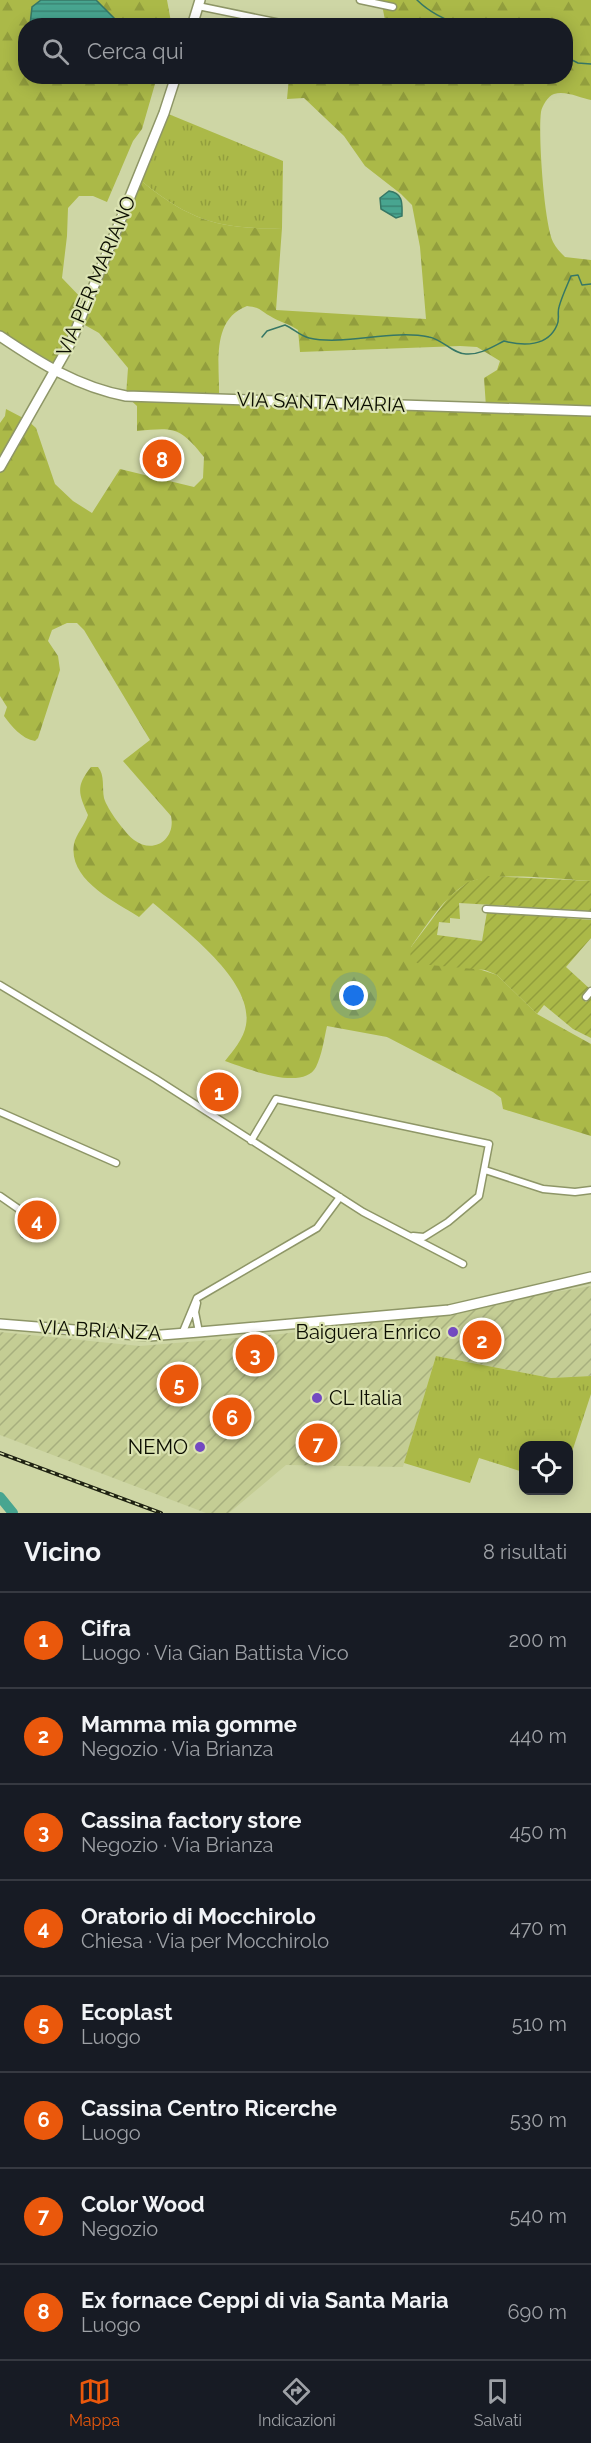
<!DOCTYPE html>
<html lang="it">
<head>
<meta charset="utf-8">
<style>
	body { margin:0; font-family:Raleway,sans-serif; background:#20242c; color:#f1f3f6 }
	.controls { position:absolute; right:18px; bottom:18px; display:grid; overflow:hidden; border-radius:12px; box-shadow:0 3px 15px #0003 }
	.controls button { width:54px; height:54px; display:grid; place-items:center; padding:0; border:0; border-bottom:2px solid #363941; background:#171b24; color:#f1f3f6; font:30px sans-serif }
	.you { position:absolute; left:354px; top:996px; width:21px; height:21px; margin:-15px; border:4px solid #fff; border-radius:50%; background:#1a73e8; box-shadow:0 0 0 9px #1a73e833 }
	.badge { display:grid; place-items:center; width:39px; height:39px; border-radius:50%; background:#ea580c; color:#fff; font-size:20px; font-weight:700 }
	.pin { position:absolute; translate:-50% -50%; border:3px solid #fff; box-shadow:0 2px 6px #0006 }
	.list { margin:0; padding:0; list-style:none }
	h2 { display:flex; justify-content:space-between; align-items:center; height:78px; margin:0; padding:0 24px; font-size:26px }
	h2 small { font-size:20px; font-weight:400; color:#9ea1a6 }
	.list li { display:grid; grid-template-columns:39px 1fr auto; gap:18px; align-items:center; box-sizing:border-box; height:96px; padding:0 24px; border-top:2px solid #363941 }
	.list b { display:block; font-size:22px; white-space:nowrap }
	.list p { margin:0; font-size:20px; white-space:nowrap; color:#9ea1a6 }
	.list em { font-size:20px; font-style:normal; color:#9ea1a6 }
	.icon { flex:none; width:33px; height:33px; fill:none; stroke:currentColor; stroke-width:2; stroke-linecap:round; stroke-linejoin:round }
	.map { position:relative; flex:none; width:591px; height:1513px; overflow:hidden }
	.search { position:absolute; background:#171b24; box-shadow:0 3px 15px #0003; left:18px; right:18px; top:18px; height:66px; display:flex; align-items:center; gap:15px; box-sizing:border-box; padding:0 21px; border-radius:24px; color:#9ea1a6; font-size:22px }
	.sheet { height:846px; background:#171b24 }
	nav { display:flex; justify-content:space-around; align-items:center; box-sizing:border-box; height:84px; border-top:2px solid #363941; background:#171b24; font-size:16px; color:#9ea1a6 }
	nav a { display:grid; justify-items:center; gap:3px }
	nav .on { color:#ea580c }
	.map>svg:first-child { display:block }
	.industrial { fill:url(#industrial-furrows) }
	.grass { fill:url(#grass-tufts) }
	.forest { fill:url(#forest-firs); fill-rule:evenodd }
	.garden { fill:url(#garden-furrows) }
	.water { fill:url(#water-rules); stroke:#367765; stroke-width:1.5 }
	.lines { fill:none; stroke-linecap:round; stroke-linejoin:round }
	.stream { stroke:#367765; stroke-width:1.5 }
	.river { stroke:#48a590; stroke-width:10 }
	.street-casing { stroke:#8e9667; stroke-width:9 }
	.secondary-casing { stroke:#8e9667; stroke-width:12 }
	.street { stroke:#fff; stroke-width:6 }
	.secondary { stroke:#fff; stroke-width:9 }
	.rail-casing { stroke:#1f2212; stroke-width:4 }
	.rail { stroke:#dbe3b2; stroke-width:1.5; stroke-dasharray:4.5; stroke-linecap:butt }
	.poi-dot { fill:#7349c1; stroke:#dbe3b2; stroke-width:2 }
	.labels { text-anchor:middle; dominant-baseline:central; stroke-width:4.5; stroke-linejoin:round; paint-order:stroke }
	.street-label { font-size:20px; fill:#0b0d01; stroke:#dbe3b2 }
	.poi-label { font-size:20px; fill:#0b0d01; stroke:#dbe3b2; text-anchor:end }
</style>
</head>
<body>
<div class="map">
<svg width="591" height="1513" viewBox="0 0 591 1513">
	<defs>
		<pattern id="industrial-furrows" width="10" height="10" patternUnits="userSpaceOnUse" patternTransform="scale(1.5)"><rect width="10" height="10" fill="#c4cd94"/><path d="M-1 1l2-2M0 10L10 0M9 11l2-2" fill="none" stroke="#a7af7e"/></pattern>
		<pattern id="grass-tufts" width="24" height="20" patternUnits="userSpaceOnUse" patternTransform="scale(1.5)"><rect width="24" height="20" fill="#abb948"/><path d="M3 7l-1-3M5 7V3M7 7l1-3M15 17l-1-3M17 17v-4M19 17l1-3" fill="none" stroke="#929e3d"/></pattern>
		<pattern id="forest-firs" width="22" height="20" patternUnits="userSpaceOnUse" patternTransform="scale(1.5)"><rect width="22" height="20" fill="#abb948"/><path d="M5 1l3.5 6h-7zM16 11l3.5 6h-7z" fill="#929e3d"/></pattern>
		<pattern id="garden-furrows" width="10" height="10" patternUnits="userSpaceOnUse" patternTransform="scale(1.5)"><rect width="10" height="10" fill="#abb948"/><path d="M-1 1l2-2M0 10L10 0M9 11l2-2" fill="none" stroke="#929e3d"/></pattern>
		<pattern id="water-rules" width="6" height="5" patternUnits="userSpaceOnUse" patternTransform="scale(1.5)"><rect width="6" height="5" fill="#48a590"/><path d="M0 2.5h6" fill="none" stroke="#3a8573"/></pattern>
	</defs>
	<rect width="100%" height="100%" fill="#ced6a5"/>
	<path class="industrial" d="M591,1286V1376L551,1378L436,1356L403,1467L286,1465L229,1513H206L0,1435V1332L140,1346L281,1334L385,1321Z"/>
	<path class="grass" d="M166,113L283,161L282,228C220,230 188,220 139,179Z
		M436,1356L551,1378L591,1376V1394L569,1461L568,1446H524L523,1472L479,1458L470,1483L404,1463Z"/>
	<path class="forest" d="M0,0H167L171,22L170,26H26V76L157,77L142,129L133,141L107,202L93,196H79L68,208L67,236L62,278L86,303L57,361L52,362L0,332Z
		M381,0H591V100C581,98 565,90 554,94C548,96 542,106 541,112C538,134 544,223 553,242C556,248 561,253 565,257L591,260V881C563,880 488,870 466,884C443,898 427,925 411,947L497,975L537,1014L591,1044V1136L503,1109L501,1098L493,1092L387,1037L327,1026C324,1039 322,1055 316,1067C303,1092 246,1068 225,1061C233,1051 244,1038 246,1025C254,980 183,929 153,903L139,917C114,901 68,880 74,844C76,834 85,825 88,815C79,794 75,787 91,767H98C105,775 102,788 104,798C107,809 125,833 134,840C154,855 176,839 171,816L123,761L150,740L84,630L77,623H67L52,630L48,641L58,656L60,670L38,738L35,741C22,739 11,726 4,716L7,707L0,696V423L5,416L6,409L27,420L36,428L55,484L73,501L92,513L120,469L194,487L203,478L204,457C180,427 175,427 137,431V406L126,396L128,368L99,333L83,324L139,179C188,220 220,230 282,228L276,310L426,319L420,247L412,205L401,194L365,166L344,136L304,98L287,99L289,77L566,76V26L386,25ZM247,306C262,308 258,309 270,316C279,322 288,323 298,330L300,352L460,346L477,347L500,361L497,370L484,378L486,407L219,398C220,366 210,320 247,306Z"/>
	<path class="garden" d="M488,876L591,881V911L459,903L460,919L450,918V923L439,922L437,935L482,941L487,912L591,920V938L566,967L590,989L582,998L586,1002L591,996V1038L573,1029L544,1005L537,1014L497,975L485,970L419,964C411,959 409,956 411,947L449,897L468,882Z"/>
	<path class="water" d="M41,0H96L121,25H30L32,7Z
		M389,191C404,193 402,205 402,216L396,218L381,209L380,198Z"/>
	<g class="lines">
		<path class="stream" d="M417,0C427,10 446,22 461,23C474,24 474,20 490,26
			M566,57L578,63L591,64
			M262,337L267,331L285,325C294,329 300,336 309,338C345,346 391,329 429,337C442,339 453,354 466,354C480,355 492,347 504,341C523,346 548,347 557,325C560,319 557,313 559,307C562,296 567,286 571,276L578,275L582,285L591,284"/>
		<path class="river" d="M0,1497L13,1513"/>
		<defs>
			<path id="street" d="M360,0L393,7
				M198,6L295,26
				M486,909L591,915
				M0,985L156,1079L363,1212L463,1264
				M586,997L591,991
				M0,1112L116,1163
				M251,1141L276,1099L489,1144L479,1196L448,1222L424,1237L413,1236
				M485,1170L543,1189L575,1192L591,1190
				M0,1196L23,1212L24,1234
				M197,1303L195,1312L199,1332
				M182,1334L197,1298L317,1228L340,1197"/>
			<path id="secondary" d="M192,26L200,0
				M0,336C40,363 78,387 126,396L591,411
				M0,467L71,342L164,113L176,76
				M0,1324L149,1336L199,1332L449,1310L591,1277"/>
		</defs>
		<use href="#street" class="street-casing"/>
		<use href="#secondary" class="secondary-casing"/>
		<use href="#street" class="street"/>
		<use href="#secondary" class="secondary"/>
		<defs>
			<path id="rail" d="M0,1453L161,1513"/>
		</defs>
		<use href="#rail" class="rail-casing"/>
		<use href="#rail" class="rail"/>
	</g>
	<g class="poi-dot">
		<circle cx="453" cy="1332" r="6"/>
		<circle cx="317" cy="1398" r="6"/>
		<circle cx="200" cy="1447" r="6"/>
	</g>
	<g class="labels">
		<g class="street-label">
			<text transform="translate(96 276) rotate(-67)">VIA PER MARIANO</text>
			<text transform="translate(321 402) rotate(2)">VIA SANTA MARIA</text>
			<text transform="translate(100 1330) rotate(3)">VIA BRIANZA</text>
		</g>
		<g class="poi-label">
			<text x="441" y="1332">Baiguera Enrico</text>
			<text x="329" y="1398" text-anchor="start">CL Italia</text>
			<text x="188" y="1447">NEMO</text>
		</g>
	</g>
</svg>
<div class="controls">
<button><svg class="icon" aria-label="locate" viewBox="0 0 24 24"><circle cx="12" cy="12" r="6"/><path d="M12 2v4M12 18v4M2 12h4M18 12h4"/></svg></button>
</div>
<div class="you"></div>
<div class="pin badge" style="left:219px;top:1092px">1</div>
<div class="pin badge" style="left:482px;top:1340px">2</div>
<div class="pin badge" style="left:255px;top:1354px">3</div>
<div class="pin badge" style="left:37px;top:1220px">4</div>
<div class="pin badge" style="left:179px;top:1384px">5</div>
<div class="pin badge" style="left:232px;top:1417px">6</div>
<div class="pin badge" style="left:318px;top:1443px">7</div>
<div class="pin badge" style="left:162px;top:459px">8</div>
<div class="search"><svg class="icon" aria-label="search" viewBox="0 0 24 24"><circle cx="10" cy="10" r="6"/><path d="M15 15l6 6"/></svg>Cerca qui</div>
</div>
<section class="sheet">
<h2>Vicino<small>8 risultati</small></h2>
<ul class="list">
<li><span class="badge">1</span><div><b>Cifra</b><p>Luogo · Via Gian Battista Vico</p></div><em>200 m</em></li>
<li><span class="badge">2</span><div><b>Mamma mia gomme</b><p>Negozio · Via Brianza</p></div><em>440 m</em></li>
<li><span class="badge">3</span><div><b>Cassina factory store</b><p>Negozio · Via Brianza</p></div><em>450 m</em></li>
<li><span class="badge">4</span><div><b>Oratorio di Mocchirolo</b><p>Chiesa · Via per Mocchirolo</p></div><em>470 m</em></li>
<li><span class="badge">5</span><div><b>Ecoplast</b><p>Luogo</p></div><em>510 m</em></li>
<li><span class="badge">6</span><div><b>Cassina Centro Ricerche</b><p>Luogo</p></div><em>530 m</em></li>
<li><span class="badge">7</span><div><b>Color Wood</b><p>Negozio</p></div><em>540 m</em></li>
<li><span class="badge">8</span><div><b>Ex fornace Ceppi di via Santa Maria</b><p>Luogo</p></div><em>690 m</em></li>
</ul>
</section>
<nav>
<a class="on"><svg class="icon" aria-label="map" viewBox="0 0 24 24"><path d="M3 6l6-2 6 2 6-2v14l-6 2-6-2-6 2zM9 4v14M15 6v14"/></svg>Mappa</a>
<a><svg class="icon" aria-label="directions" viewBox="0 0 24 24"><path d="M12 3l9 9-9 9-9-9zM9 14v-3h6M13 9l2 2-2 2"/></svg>Indicazioni</a>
<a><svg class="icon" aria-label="saved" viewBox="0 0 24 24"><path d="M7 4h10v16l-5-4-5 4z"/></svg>Salvati</a>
</nav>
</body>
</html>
